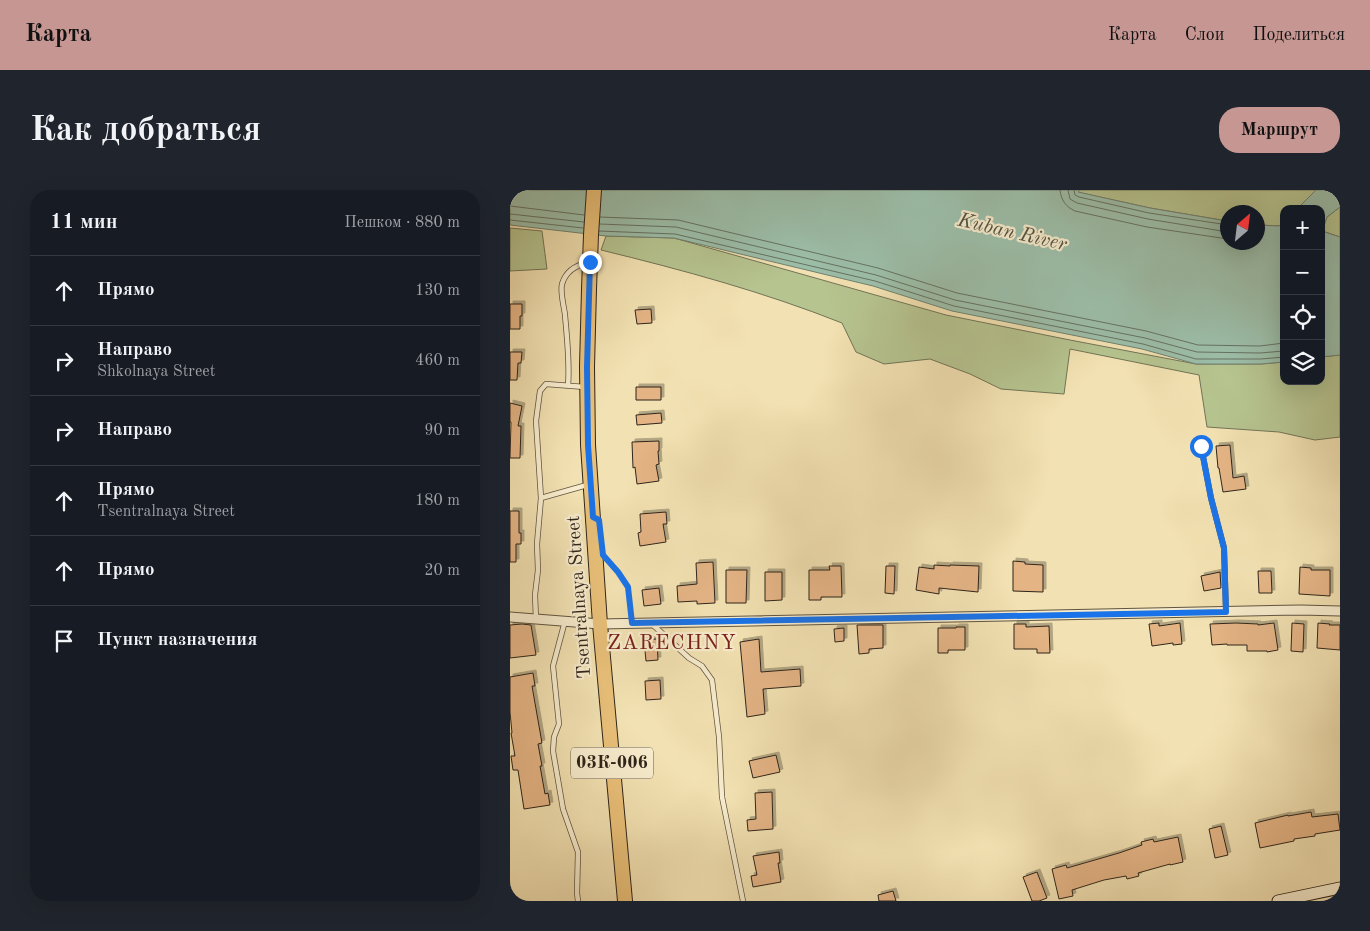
<!DOCTYPE html>
<html lang="ru">
<head>
<meta charset="utf-8">
<style>
	body { margin:0; font-family:"Old Standard TT",serif; background:#20242c; color:#f1f3f6 }
	.controls { position:absolute; right:15px; top:15px; display:grid; overflow:hidden; border-radius:10px; box-shadow:0 5px 20px #0002 }
	.controls button { width:45px; height:45px; display:grid; place-items:center; padding:0; border:0; border-bottom:1px solid #363941; background:#171b24; color:#f1f3f6; font:25px sans-serif }
	.compass { position:absolute; left:710px; top:15px; width:45px; height:45px; border-radius:50%; background:#171b24; box-shadow:0 5px 20px #0002; rotate:28deg }
	.stop { position:absolute; width:15px; height:15px; margin:-11px; border:4px solid #1a73e8; border-radius:50%; background:#fff }
	.stop.end { background:#1a73e8; border-color:#fff; box-shadow:0 1px 5px #0008 }
	.list { margin:0; padding:0; list-style:none }
	h2 { display:flex; justify-content:space-between; align-items:center; height:65px; margin:0; padding:0 20px; font-size:21px }
	h2 small { font-size:16px; font-weight:400; color:#9ea1a6 }
	.list li { display:grid; grid-template-columns:32px 1fr auto; gap:15px; align-items:center; box-sizing:border-box; height:70px; padding:0 20px; border-top:1px solid #363941 }
	.list b { display:block; font-size:19px; white-space:nowrap }
	.list p { margin:0; font-size:16px; white-space:nowrap; color:#9ea1a6 }
	.list em { font-size:16px; font-style:normal; color:#9ea1a6 }
	.icon { flex:none; width:28px; height:28px; fill:none; stroke:currentColor; stroke-width:2; stroke-linecap:round; stroke-linejoin:round }
	.map { position:relative; flex:none; width:830px; height:711px; overflow:hidden; border-radius:20px }
	header { display:flex; align-items:center; gap:30px; box-sizing:border-box; height:70px; padding:0 25px; background:#c59692; color:#111 }
	header strong { font-size:24px }
	nav { display:flex; gap:28px; margin-inline-start:auto; font-size:18px }
	.intro { display:flex; align-items:center; justify-content:space-between; box-sizing:border-box; height:120px; padding:0 30px }
	h1 { margin:0; font-size:35px }
	.button { padding:12px 22px; border-radius:20px; background:#c59692; color:#111; font-size:18px; font-weight:700 }
	main { display:flex; gap:30px; padding:0 30px }
	aside { flex:1; background:#171b24; border-radius:20px; box-shadow:0 5px 20px #0002 }
	.map>svg:first-child { display:block }
	.green { fill:#b6c490; stroke:#727456 }
	.water { fill:#9cbea9; stroke:#708170 }
	.lines { fill:none; stroke-linecap:round; stroke-linejoin:round }
	.shore { stroke:#667262; stroke-width:1 }
	.building { fill:#e4b485; stroke:#2f251b; filter:url(#shadow) }
	.lane-casing { stroke:#605441; stroke-width:6 }
	.street-casing { stroke:#605441; stroke-width:11 }
	.secondary-casing { stroke:#2f251b; stroke-width:13 }
	.primary-casing { stroke:#2f251b; stroke-width:16 }
	.path { stroke:#2f251b; stroke-width:1; stroke-dasharray:1 2.5; stroke-linecap:butt }
	.lane { stroke:#f7eccd; stroke-width:4.5 }
	.street { stroke:#f7eccd; stroke-width:9 }
	.secondary { stroke:#f7eccd; stroke-width:11 }
	.primary { stroke:#e9c079; stroke-width:14 }
	.route { stroke:#1a73e8; stroke-width:6 }
	.labels { text-anchor:middle; dominant-baseline:central; stroke-width:4.5; stroke-linejoin:round; paint-order:stroke }
	.shield { fill:#f7eccd; stroke:#6b6150; stroke-width:1 }
	.shield-label { font-size:18px; font-weight:bold; fill:#2f251b }
	.street-label { font-size:19px; fill:#2f251b; stroke:#f7eccd }
	.water-label { font-size:20px; font-style:italic; fill:#505346; stroke:#f7eccd }
	.quarter-label { font-size:21px; letter-spacing:1px; fill:#7a1f14; stroke:#f7eccd }
</style>
</head>
<body>
<header>
<strong>Карта</strong>
<nav><a>Карта</a><a>Слои</a><a>Поделиться</a></nav>
</header>
<div class="intro"><h1>Как добраться</h1><a class="button">Маршрут</a></div>
<main>
<aside>
<h2>11 мин<small>Пешком · 880 m</small></h2>
<ul class="list">
<li><svg class="icon" aria-label="ahead" viewBox="0 0 24 24"><path d="M12 20V5M6 11l6-6 6 6"/></svg><div><b>Прямо</b></div><em>130 m</em></li>
<li><svg class="icon" aria-label="right" viewBox="0 0 24 24"><path d="M7 20v-9h11M14 6l5 5-5 5"/></svg><div><b>Направо</b><p>Shkolnaya Street</p></div><em>460 m</em></li>
<li><svg class="icon" aria-label="right" viewBox="0 0 24 24"><path d="M7 20v-9h11M14 6l5 5-5 5"/></svg><div><b>Направо</b></div><em>90 m</em></li>
<li><svg class="icon" aria-label="ahead" viewBox="0 0 24 24"><path d="M12 20V5M6 11l6-6 6 6"/></svg><div><b>Прямо</b><p>Tsentralnaya Street</p></div><em>180 m</em></li>
<li><svg class="icon" aria-label="ahead" viewBox="0 0 24 24"><path d="M12 20V5M6 11l6-6 6 6"/></svg><div><b>Прямо</b></div><em>20 m</em></li>
<li><svg class="icon" aria-label="arrive" viewBox="0 0 24 24"><path d="M6 21V4h12l-3 4 3 4H6"/></svg><div><b>Пункт назначения</b></div></li>
</ul>
</aside>
<div class="map">
<svg width="830" height="711" viewBox="0 0 830 711">
	<defs>
		<filter id="shadow"><feDropShadow dx="3" dy="-3" stdDeviation="0" flood-color="#0004"/></filter>
	</defs>
	<rect width="100%" height="100%" fill="#f2e1b2"/>
	<filter id="stains"><feTurbulence type="fractalNoise" baseFrequency=".004" numOctaves="4"/><feColorMatrix values="0 0 0 0 .2 0 0 0 0 .09 0 0 0 0 .02 0 0 0 .5 -.17"/></filter>
	<radialGradient id="worn" r=".72"><stop offset=".6" stop-color="#630" stop-opacity="0"/><stop offset="1" stop-color="#630" stop-opacity=".3"/></radialGradient>
	<path class="green" d="M570,0H806L787,19H774V32L770,36L748,35V22H718L717,31L640,18L567,2Z
		M830,17V47L812,41L817,27Z
		M0,38L32,41L37,79L0,81Z
		M96,46L164,48L436,125L560,150L686,174H751L774,172V191H811V167L830,165V247L805,250L769,242L697,237L689,185L560,159L554,204L491,199L460,184L420,169L374,174L346,162L332,133C254,102 173,80 91,60Z"/>
	<path class="water" d="M0,0H570L568,2L640,18L717,31L718,52H748V35L769,36L774,32V172L751,174H686L632,159L442,121L363,96L164,48L96,46L0,35Z
		M806,0H830V17L817,27L812,41L830,47V165L811,167V19H787Z"/>
	<g class="lines">
		<path class="shore" d="M550,0C551,10 556,17 565,21L637,37L718,49
			M558,0L560,9L567,13L638,29L718,42
			M564,0L565,5L569,7L639,23L718,35
			M0,16L74,25
			M0,24L74,32
			M90,27L168,30L368,78L447,103L636,141L688,155L750,156L774,153
			M0,30L73,38
			M90,34L166,37L366,85L445,110L635,148L687,162L750,163L774,161
			M89,41L165,44L365,91L444,116L633,154L686,169H751L774,167"/>
	</g>
	<path class="building" d="M0,114H12V126H10V139H0Z
		M141,119L142,133L127,134L125,120Z
		M0,162H12L11,173H8L7,190H0Z
		M126,197H151V210H126Z
		M0,213L12,216L8,236H11L10,268H0L1,232H0Z
		M151,223L152,233L127,235L126,225Z
		M149,251V261H148L149,274L146,275L149,291L127,294L125,277L123,278L122,252Z
		M720,255L723,288L734,286L736,299L713,302L709,278H708L706,256Z
		M0,321H9V343H11V354H6V372H0Z
		M156,322L157,334H153L156,352L130,356L128,343L131,342L130,324Z
		M503,371L515,372V374L533,375V402L503,401Z
		M203,372L205,413L187,414V411L168,412L167,396L187,394L186,373Z
		M424,375L440,376V375L469,376L468,402L429,398V404L406,400L409,377L424,379Z
		M319,376H331L332,407H311V410H299V380H320Z
		M376,376H385L384,404L375,403Z
		M790,377L801,378V380H820V406L789,404Z
		M216,380H237L236,413H216Z
		M748,381H761L762,403H749Z
		M255,382H272V410L255,411Z
		M710,382L711,398L694,401L691,386Z
		M149,398L151,414L134,416L132,400Z
		M649,433V436L670,433L672,454L663,455V453L642,456L639,434Z
		M726,433L748,434V435L764,433L768,460L757,462V461H737V455H717V454L702,455L700,434Z
		M782,433L794,434L793,462L781,461Z
		M808,433L820,434L819,435H830V460L807,458Z
		M12,434L21,435L26,465L0,468V435Z
		M504,434H516V437L539,436L540,463H527V459H504Z
		M347,435H373V458L359,459V463L349,464Z
		M446,437H455V460H438V463H428V438H446Z
		M334,438V451L325,452L324,439Z
		M147,449L148,470L136,471L134,450Z
		M249,449L251,482L290,479L291,496L253,499L255,524L237,527L230,452Z
		M23,483L25,496H22L32,553L28,554L32,576H30L35,604L38,603L40,615L14,619L8,580H3L1,566H5L1,543H2L0,522V487Z
		M150,490L151,509L136,510L135,491Z
		M266,565L270,582L243,588L239,571Z
		M262,602L263,639L238,641L237,630L246,629L245,603Z
		M801,622L802,627L828,624L830,640L805,644V646L784,649V651L750,658L745,633L778,625V626Z
		M711,636L718,665L705,668L699,639Z
		M668,647L673,672L660,675V674L628,683L629,686L617,689L616,686L594,690L562,700L563,706L549,709L542,679L556,675L557,678L609,663L632,655L631,652L643,649L644,652Z
		M269,662L270,673H268L271,692L243,697L241,686L247,685L243,666Z
		M527,682L537,708L529,711H522L513,687Z
		M383,701L386,711H369L368,705Z"/>
	<g class="lines">
		<defs>
			<path id="lane" d="M58,196C60,172 57,149 55,125C54,116 50,103 52,94C56,81 66,75 78,73
				M691,256L701,308L714,358L716,422
				M31,308L77,295
				M26,429L25,405L28,380L27,354L31,308L26,231L30,201L36,194L75,197
				M55,431L43,476L49,534L44,547L43,561L53,619L68,662L67,703L68,711
				M142,434L179,468L192,476L202,490L209,547L212,607L233,711"/>
			<path id="street" d="M0,427L90,434L791,420L830,421"/>
			<path id="secondary" d="M768,711L830,698"/>
			<path id="primary" d="M84,0L81,45L79,99L77,177L78,255L90,434L115,711"/>
		</defs>
		<use href="#lane" class="lane-casing"/>
		<use href="#street" class="street-casing"/>
		<use href="#secondary" class="secondary-casing"/>
		<use href="#primary" class="primary-casing"/>
		<path class="path" d="M98,371L108,382L118,397L121,425"/>
		<use href="#lane" class="lane"/>
		<use href="#street" class="street"/>
		<use href="#secondary" class="secondary"/>
		<use href="#primary" class="primary"/>
	</g>
	<g class="lines">
		<path class="route" d="M80,72L77,177L78,255L83,327L89,330L93,365L108,382L118,397L122,433L716,422L714,358L701,308L691,256"/>
	</g>
	<g class="labels">
		<rect class="shield" x="61" y="557.5" width="82" height="31" rx="4"/>
		<g class="shield-label">
			<text x="102" y="573">03К-006</text>
		</g>
		<g class="street-label">
			<text transform="translate(70 407) rotate(-94)">Tsentralnaya Street</text>
		</g>
		<g class="water-label">
			<text transform="translate(502 43) rotate(13)">Kuban River</text>
		</g>
		<g class="quarter-label">
			<text x="162" y="453">ZARECHNY</text>
		</g>
	</g>
	<rect width="100%" height="100%" filter="url(#stains)"/>
	<rect width="100%" height="100%" fill="url(#worn)"/>
</svg>
<div class="controls">
<button>+</button>
<button>−</button>
<button><svg class="icon" aria-label="locate" viewBox="0 0 24 24"><circle cx="12" cy="12" r="6"/><path d="M12 2v4M12 18v4M2 12h4M18 12h4"/></svg></button>
<button><svg class="icon" aria-label="layers" viewBox="0 0 24 24"><path d="M12 4l9 5-9 5-9-5zM3 14l9 5 9-5"/></svg></button>
</div>
<svg class="compass" viewBox="-18 -18 36 36"><path d="M0-13l5 13h-10z" fill="#e53935"/><path d="M0 13l5-13h-10z" fill="#9ea1a6"/></svg>
<div class="stop" style="left:691px;top:256px"></div>
<div class="stop end" style="left:80px;top:72px"></div>
</div>
</main>
</body>
</html>
